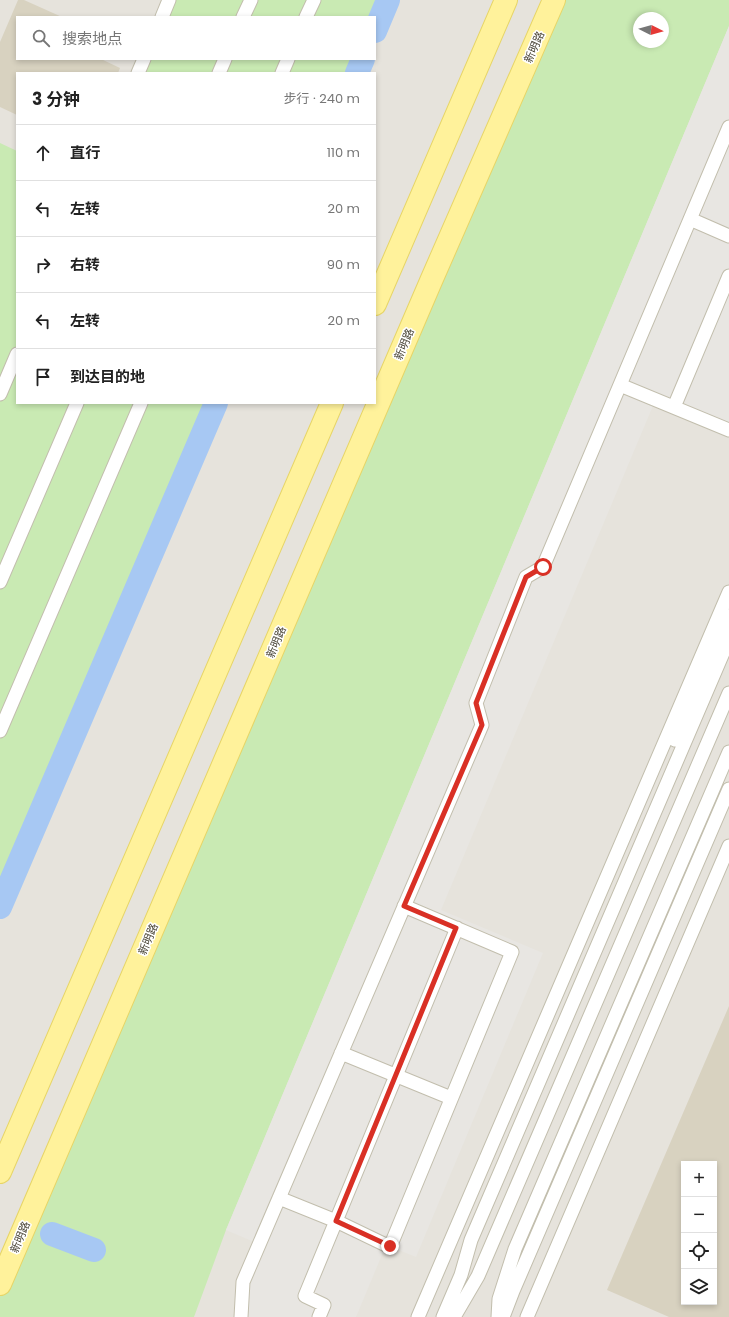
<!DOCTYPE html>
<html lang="zh">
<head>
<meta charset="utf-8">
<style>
	body { margin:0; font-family:Poppins,"Noto Sans SC",sans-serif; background:#f2f2f2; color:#222 }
	.controls { position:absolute; right:12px; bottom:12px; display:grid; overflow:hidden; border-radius:0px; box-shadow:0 2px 6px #0003 }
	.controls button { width:36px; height:36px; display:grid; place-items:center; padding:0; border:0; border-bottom:1px solid #e0e0e0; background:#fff; color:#222; font:20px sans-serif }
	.compass { position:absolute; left:633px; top:12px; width:36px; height:36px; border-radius:50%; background:#fff; box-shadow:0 2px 6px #0003; rotate:96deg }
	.stop { position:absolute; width:12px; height:12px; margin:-9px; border:3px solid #d93025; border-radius:50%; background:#fff }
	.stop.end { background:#d93025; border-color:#fff; box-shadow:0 1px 4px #0008 }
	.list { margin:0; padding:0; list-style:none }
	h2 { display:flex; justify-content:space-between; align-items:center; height:52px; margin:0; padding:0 16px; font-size:17px }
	h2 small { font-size:13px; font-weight:400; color:#767676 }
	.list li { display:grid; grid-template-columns:26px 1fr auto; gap:12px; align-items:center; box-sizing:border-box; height:56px; padding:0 16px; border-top:1px solid #e0e0e0 }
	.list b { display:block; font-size:15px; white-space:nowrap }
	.list em { font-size:13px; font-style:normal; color:#767676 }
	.icon { flex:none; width:22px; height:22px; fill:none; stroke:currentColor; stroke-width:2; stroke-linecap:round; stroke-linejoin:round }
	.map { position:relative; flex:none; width:729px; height:1317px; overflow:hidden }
	.search { position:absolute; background:#fff; box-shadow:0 2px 6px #0003; left:16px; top:16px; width:360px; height:44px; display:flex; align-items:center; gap:10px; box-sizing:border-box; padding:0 14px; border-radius:0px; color:#767676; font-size:15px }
	.panel { position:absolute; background:#fff; box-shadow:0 2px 6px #0003; left:16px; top:72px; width:360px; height:332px; border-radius:0px }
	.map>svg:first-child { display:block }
	.industrial { fill:#e6e3dc; fill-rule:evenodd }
	.green { fill:#c9eab3; fill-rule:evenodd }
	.parking { fill:#e8e6e2 }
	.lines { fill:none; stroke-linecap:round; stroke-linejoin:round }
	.canal { stroke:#a7c8f3; stroke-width:24 }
	.building { fill:#d8d2c0; fill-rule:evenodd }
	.service-casing { stroke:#c2bead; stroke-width:15 }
	.primary-casing { stroke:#e7d567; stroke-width:24 }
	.service { stroke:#fff; stroke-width:13 }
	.primary { stroke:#fff29b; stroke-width:22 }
	.route { stroke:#d93025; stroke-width:5 }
	.labels { text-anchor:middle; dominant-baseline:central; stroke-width:3; stroke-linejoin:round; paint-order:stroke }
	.street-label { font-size:11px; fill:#4b4638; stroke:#fff }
</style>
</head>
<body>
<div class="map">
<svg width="729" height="1317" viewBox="0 0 729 1317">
	<rect width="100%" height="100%" fill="#f6f4eb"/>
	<path class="industrial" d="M0,0H729V1317H0ZM17,17H375V59H17ZM639,18H663V42H639ZM17,73H375V403H17ZM684,1164H714V1302H684Z"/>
	<path class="green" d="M169,0H388L375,31V17H162Z
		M558,0H729V26L226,1230L194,1317H0V1285ZM639,18H663V42H639Z
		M144,59H363L357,73H138Z
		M0,143L17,151V403H216L0,907Z"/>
	<path class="parking" d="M729,26V432L655,401L441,910L543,953L416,1257L386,1245L356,1317H241L259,1244L226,1230Z"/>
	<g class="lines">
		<path class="canal" d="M375,31L388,0
			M357,73L363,59
			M0,907L216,403
			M52,1234L94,1250"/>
	</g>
	<path class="building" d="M18,0H24L62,17H17V59H101L120,68L118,73H17V115L0,107V42Z
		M729,1006V1317H669L607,1290ZM684,1164H714V1302H684Z"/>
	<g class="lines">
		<defs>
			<path id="service" d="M162,17L169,0
				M243,17L251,0
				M306,17L314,0
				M138,73L144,59
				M219,73L225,59
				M282,73L288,59
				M690,219L729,236
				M620,385L729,430
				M0,394L17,354
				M674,407L729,276
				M0,582L77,403
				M0,731L141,403
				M675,740L729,616
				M341,1053L451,1098
				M279,1198L336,1221L390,1247L512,952L404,906
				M241,1317L243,1282L482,725L476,703L526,577L543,567L729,127
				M319,1317L324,1305L305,1296L457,928
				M418,1317L729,592
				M443,1317L461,1275L471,1240L729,639
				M454,1317L478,1276L729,693
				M498,1317L499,1299L515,1249L729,752
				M503,1317L513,1291L729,789
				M527,1317L729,846"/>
			<path id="primary" d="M375,304L506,0
				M0,1172L332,403
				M0,1284L431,281L554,0"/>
		</defs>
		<use href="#service" class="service-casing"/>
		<use href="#primary" class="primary-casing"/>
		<use href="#service" class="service"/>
		<use href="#primary" class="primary"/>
	</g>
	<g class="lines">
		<path class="route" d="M390,1246L336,1221L456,928L404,906L482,725L476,703L526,577L543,567"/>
	</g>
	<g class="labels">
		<g class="street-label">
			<text transform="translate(534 47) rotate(-66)">新明路</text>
			<text transform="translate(404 344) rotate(-67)">新明路</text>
			<text transform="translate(276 642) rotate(-67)">新明路</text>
			<text transform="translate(148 939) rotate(-67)">新明路</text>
			<text transform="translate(20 1237) rotate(-67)">新明路</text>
		</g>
	</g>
</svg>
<div class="controls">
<button>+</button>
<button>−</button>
<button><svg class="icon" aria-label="locate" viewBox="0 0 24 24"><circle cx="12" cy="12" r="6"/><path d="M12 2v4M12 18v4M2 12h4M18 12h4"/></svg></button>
<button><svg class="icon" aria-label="layers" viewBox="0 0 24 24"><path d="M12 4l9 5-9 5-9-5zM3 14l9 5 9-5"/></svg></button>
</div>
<svg class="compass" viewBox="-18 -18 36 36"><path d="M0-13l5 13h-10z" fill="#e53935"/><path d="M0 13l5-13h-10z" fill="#767676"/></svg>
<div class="stop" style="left:543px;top:567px"></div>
<div class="stop end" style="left:390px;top:1246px"></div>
<div class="search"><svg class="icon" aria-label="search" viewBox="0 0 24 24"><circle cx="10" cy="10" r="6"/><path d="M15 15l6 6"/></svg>搜索地点</div>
<section class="panel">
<h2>3 分钟<small>步行 · 240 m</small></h2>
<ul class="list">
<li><svg class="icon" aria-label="ahead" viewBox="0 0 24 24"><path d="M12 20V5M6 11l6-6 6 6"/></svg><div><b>直行</b></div><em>110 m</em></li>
<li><svg class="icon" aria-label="left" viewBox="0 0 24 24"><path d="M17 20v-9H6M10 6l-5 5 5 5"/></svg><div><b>左转</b></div><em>20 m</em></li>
<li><svg class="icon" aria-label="right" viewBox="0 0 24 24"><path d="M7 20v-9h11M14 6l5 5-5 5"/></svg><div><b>右转</b></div><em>90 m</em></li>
<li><svg class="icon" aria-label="left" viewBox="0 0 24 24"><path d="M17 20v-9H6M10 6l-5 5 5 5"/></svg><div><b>左转</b></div><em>20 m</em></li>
<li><svg class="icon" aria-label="arrive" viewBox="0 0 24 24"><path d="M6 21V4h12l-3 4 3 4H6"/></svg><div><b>到达目的地</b></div></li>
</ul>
</section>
</div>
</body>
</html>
